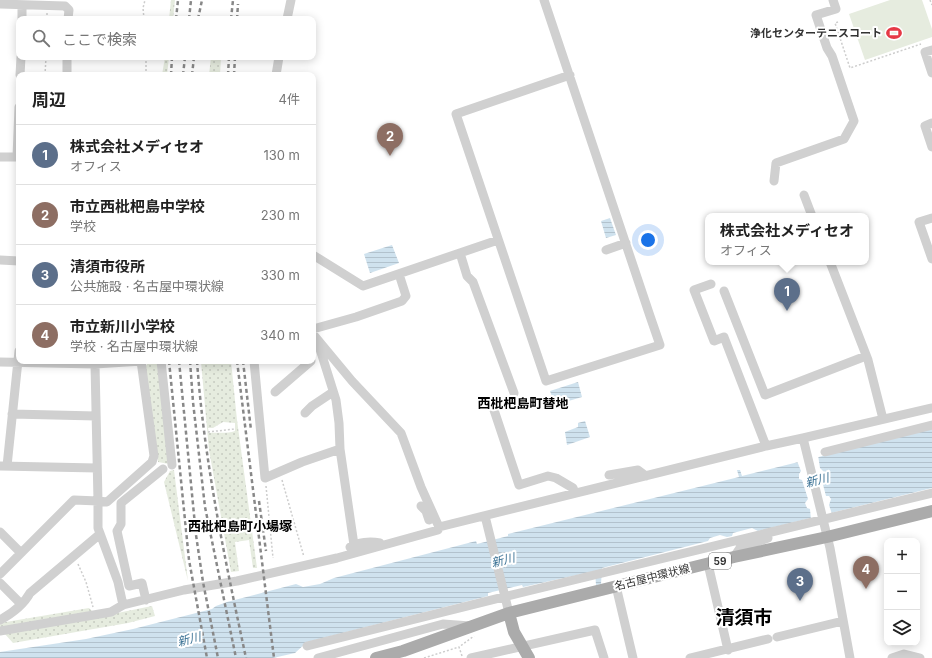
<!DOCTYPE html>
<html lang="ja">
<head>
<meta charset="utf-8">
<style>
	body { margin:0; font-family:Inter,"Noto Sans JP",sans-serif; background:#f2f2f2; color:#222 }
	.controls { position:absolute; right:12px; bottom:12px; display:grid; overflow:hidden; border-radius:8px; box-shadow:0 2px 10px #0003 }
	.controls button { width:36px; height:36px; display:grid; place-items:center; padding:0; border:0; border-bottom:1px solid #e0e0e0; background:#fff; color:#222; font:20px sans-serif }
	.you { position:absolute; left:648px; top:240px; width:14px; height:14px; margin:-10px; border:3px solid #fff; border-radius:50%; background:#1a73e8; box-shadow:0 0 0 6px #1a73e833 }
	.badge { display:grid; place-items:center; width:26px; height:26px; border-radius:50%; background:#1a73e8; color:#fff; font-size:13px; font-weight:700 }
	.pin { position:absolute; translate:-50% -33px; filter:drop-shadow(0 1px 2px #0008) }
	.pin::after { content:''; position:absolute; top:21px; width:14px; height:12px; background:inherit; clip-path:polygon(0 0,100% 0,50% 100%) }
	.popup { position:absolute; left:705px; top:213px; width:164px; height:52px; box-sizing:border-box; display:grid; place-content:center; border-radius:8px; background:#fff; filter:drop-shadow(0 1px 3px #0005); font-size:13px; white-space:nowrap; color:#767676 }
	.popup b { font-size:15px; color:#222 }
	.popup::after { content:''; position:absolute; left:50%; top:100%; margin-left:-8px; border:8px solid transparent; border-top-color:#fff }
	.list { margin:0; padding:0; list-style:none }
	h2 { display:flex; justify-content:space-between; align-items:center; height:52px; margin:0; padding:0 16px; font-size:17px }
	h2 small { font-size:13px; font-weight:400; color:#767676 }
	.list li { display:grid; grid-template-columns:26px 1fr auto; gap:12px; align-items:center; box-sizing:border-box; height:60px; padding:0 16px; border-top:1px solid #e0e0e0 }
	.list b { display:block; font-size:15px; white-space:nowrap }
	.list p { margin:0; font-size:13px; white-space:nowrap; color:#767676 }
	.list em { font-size:13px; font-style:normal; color:#767676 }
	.icon { flex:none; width:22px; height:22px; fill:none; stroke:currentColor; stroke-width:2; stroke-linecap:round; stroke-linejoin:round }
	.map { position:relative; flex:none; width:932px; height:658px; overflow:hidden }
	.search { position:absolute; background:#fff; box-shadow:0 2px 10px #0003; left:16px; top:16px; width:300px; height:44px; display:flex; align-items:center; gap:10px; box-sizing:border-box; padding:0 14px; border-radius:8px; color:#767676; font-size:15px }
	.panel { position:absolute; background:#fff; box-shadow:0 2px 10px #0003; left:16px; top:72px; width:300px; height:292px; border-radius:8px }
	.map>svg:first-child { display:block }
	.green { fill:url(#green-dots); fill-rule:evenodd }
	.pitch { fill:#e6ecdf }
	.water { fill:url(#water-rules) }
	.pier { fill:#fff }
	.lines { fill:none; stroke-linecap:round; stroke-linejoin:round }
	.path { stroke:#cdcdcd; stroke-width:1.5; stroke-dasharray:2 2; stroke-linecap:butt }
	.minor { stroke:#d0d0d0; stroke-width:9 }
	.major { stroke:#ababab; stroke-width:12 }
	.rail { stroke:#888; stroke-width:2.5; stroke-dasharray:4 3; stroke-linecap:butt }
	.labels { text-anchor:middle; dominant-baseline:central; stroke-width:4; stroke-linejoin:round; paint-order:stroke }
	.shield { fill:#fff; stroke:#707070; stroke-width:1 }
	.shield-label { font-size:10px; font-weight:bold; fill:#333 }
	.poi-label { font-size:11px; font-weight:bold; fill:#333; stroke:#fff; text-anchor:end }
	.street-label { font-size:11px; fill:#333; stroke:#fff }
	.water-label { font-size:12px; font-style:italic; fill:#3f7597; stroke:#fff }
	.quarter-label { font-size:13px; font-weight:bold; fill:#000; stroke:#fff }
	.town-label { font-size:19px; font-weight:bold; fill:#000; stroke:#fff }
</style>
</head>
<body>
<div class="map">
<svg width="932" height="658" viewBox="0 0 932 658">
	<defs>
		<pattern id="green-dots" width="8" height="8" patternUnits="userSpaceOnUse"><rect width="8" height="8" fill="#e6ecdf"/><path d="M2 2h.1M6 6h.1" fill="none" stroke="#c6cbc0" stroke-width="1.8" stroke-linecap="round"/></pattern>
		<pattern id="water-rules" width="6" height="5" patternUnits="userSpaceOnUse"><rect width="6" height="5" fill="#cfe2ee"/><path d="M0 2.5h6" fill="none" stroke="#b2c2cd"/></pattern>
	</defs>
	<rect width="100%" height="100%" fill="#fff"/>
	<path class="green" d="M171,0H175L173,19H169Z
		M165,57H169L167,75H162Z
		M211,57H221L220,75H209Z
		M231,361L237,420L257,568H253L249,540L235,542L239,571L231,572L209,450L201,362L215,363ZM223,422L235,423V431C227,434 217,432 209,433L208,428H213Z
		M148,363H157L169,464L158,462V459L145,367Z
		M174,470L188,581L164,482L170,471Z
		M152,606L155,616L128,623L13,643L4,633L73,622Z
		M89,608L92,611L0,629V623Z"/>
	<path class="pitch" d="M890,0H922L932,29V37L865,60L849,14Z"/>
	<path class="water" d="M610,218L616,235L606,238L601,221Z
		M392,245L399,263L370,273L364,254Z
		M578,382L582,397L555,405L550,391Z
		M585,421L590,437L567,445L565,432L578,427V423Z
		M932,429V488L758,531L752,528L733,533L732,536L727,537L720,535L710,538L708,541L602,568L601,584L596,585L595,571L523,587L522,585L488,593V596L307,642L295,653L273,658H0V652L86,639L133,629L212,609L216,606L227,602L296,584L303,587L320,584L334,578L476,541L477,544L508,536V534L739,477L737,470H740L742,476Z"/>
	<path class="pier" d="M818,455L820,468L824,472L821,477L826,496H829L831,499L829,505L832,514L811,520L810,509L807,508L805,503L808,499L802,480L799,479V474L801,471L797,461Z"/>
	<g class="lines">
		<path class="path" d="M930,0L932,5
			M47,19V13
			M144,19L143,8L145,0
			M838,22L835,23L850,68L921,44
			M146,57V75
			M45,75L46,57
			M208,432L235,429
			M282,480L304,557
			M266,486L273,558
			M78,564L86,582L93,607
			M462,656L459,647L474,636
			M424,658L459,647"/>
		<path class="minor" d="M544,0L650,316L660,345L546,381L456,114L570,75
			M0,4L65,6L69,10L68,19
			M22,19V5
			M287,19L291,0
			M932,50L925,52L932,73
			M20,75L21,57
			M67,75V57
			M276,75L279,57
			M932,123L925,126L932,147
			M0,157H19
			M17,157L19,107
			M774,181L776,163L844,139L854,121L832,56L827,48L816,15L836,9L833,0
			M804,195L812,216
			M932,218L919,222L932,259
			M606,250L626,243
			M460,253L467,276L473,282L514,393
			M313,255L363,286L498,240
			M0,260L19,261
			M830,262L868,360L883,419
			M711,284L694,290L714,341L724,337L766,446
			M724,291L765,395L866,356
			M313,329L356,317L402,301L406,296L399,274
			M313,334L352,381L401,433L421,487L439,527
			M319,346L336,400L339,423L340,449L354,545
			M161,361L172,465
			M254,361L265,478L302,462L340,449
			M0,362L95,364L142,361
			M275,392L311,361
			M494,410L519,485L548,476L556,478L573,488L575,493
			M305,413L312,406L333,392
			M12,414L96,416
			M803,438L830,548L850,658
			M825,452L932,425
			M0,466L97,468
			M7,466L19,351
			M609,475L638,470L646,476
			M421,506L426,511L429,520
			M485,516L509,613
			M0,532L21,553
			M350,547C358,542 370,541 380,543
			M734,557L740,548L768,538
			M708,564L728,650
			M0,574L74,500L98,501L95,364
			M0,583L21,604
			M616,586L633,658
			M146,600L142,583L129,586L117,531L121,524V503L163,469
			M123,605L118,582L98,528V501L107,502L152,462L154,456L141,361
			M0,620C11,614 24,604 30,593L100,534
			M0,631L111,612L123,605L184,590L237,581L337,558L438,530L439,527L766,446L803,438L932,408
			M777,637L843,621
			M307,646L524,592L932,493
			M318,658L443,624L470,626
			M471,658L595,630L604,658
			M690,658L768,639
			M892,658L904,654L920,658"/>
		<path class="major" d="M509,613L514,632L529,658
			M376,658L403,651L509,613L734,557L827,537L932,511"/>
		<path class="rail" d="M176,19L178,0
			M189,19L191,0
			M198,19L202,0
			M231,19L233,0
			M237,19L238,4
			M171,75L172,57
			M183,75L185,57
			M192,75L194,57
			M228,75L229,57
			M234,75L235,57
			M169,361L189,560L207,658
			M179,361L196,535L203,582L218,658
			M190,361L193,402L205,507L236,658
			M197,361C204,461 225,560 246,658
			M237,361L274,658
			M243,361L251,430
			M259,501L266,551"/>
	</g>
	<defs>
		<symbol id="stadium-bare" viewBox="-9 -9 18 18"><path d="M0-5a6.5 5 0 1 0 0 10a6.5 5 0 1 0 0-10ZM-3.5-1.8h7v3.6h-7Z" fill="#e63946" stroke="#fff" stroke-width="2.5" paint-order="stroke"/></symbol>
	</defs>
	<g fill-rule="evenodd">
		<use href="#stadium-bare" x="883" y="22" width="22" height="22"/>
	</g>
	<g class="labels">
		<rect class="shield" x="709" y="553" width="22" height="16" rx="3"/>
		<g class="shield-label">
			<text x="720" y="561">59</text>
		</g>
		<g class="poi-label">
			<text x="882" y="33">浄化センターテニスコート</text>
		</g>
		<g class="street-label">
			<text transform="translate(652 577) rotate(-14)">名古屋中環状線</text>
		</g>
		<g class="water-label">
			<text transform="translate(817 480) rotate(-14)">新川</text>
			<text transform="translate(503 560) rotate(-14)">新川</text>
			<text transform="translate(189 639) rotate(-14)">新川</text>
		</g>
		<g class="quarter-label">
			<text x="523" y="403">西枇杷島町替地</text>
			<text x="240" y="526">西枇杷島町小場塚</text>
		</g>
		<g class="town-label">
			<text x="744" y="617">清須市</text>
		</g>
	</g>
</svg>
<div class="controls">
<button>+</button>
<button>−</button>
<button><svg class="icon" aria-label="layers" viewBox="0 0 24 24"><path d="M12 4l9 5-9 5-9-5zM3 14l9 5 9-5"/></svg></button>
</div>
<div class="you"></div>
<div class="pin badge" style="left:787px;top:311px;background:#5c6f8a">1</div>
<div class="popup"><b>株式会社メディセオ</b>オフィス</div>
<div class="pin badge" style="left:390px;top:156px;background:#8d6e63">2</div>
<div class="pin badge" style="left:800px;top:601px;background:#5c6f8a">3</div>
<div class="pin badge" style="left:866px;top:589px;background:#8d6e63">4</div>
<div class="search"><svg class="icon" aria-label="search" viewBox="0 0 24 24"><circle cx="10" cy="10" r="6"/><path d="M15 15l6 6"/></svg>ここで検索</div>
<section class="panel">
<h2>周辺<small>4件</small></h2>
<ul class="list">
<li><span class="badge" style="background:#5c6f8a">1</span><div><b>株式会社メディセオ</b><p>オフィス</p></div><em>130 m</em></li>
<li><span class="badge" style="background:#8d6e63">2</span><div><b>市立西枇杷島中学校</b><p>学校</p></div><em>230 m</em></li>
<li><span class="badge" style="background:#5c6f8a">3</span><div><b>清須市役所</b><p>公共施設 · 名古屋中環状線</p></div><em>330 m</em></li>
<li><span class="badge" style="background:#8d6e63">4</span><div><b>市立新川小学校</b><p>学校 · 名古屋中環状線</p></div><em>340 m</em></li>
</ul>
</section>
</div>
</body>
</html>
